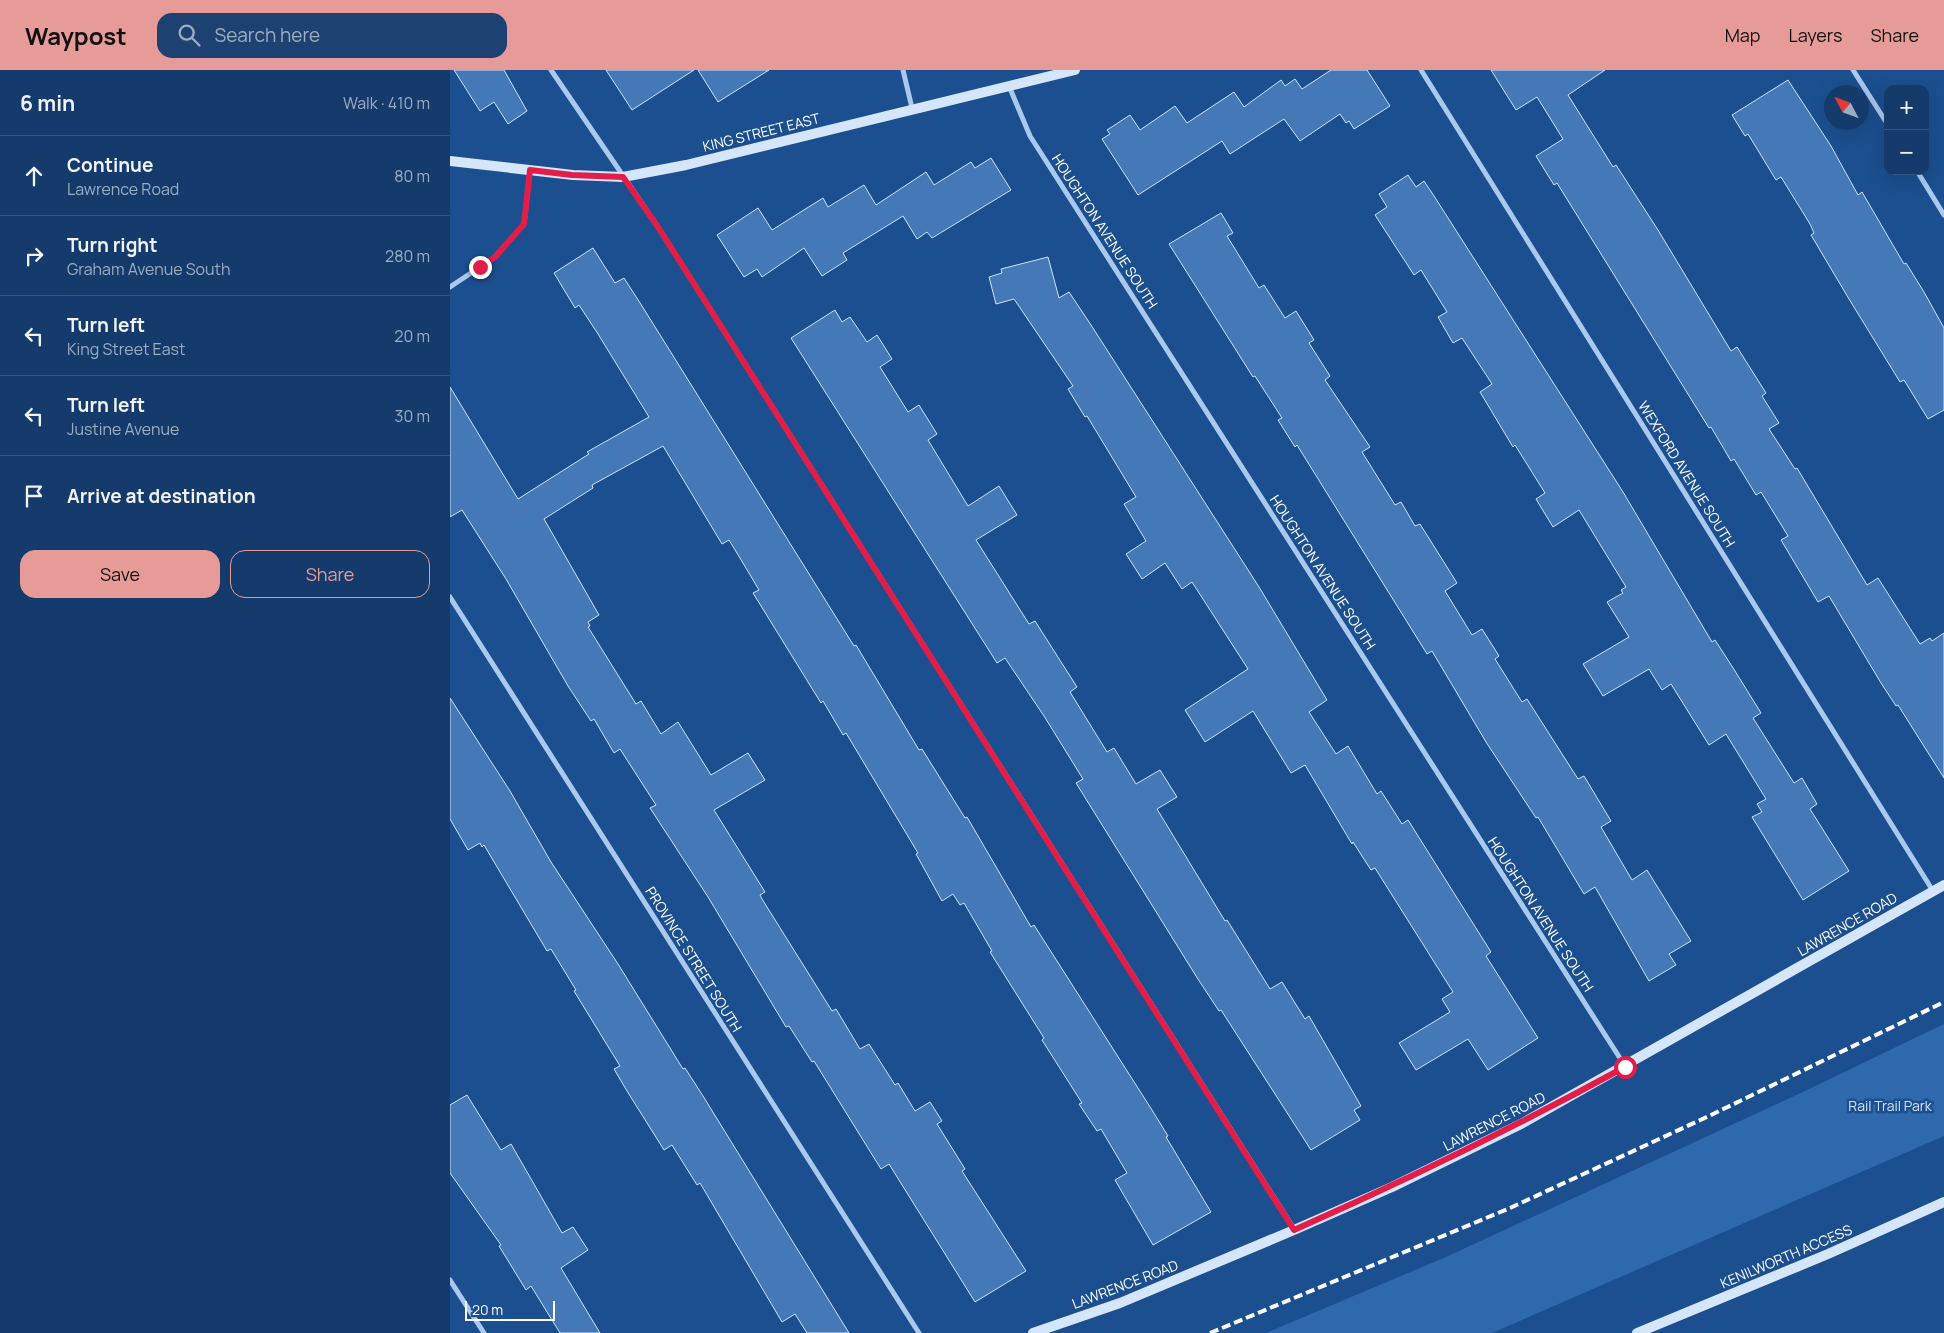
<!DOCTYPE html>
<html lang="en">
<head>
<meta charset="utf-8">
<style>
	body { margin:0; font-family:Manrope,sans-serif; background:#1d4271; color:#f1f3f6 }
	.controls { position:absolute; right:15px; top:15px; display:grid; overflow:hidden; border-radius:10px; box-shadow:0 5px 20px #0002 }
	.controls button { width:45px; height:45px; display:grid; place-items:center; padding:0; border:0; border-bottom:1px solid #33557e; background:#143b6b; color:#f1f3f6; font:25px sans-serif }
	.compass { position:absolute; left:1374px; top:15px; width:45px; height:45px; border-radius:50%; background:#143b6b; box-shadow:0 5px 20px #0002; rotate:311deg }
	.scale { position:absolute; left:15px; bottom:12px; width:90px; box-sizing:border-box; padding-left:5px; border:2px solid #fff; border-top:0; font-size:14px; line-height:18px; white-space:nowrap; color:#fff; -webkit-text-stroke:4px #1b4f8f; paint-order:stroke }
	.stop { position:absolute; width:15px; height:15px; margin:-11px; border:4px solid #e11d48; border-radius:50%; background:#fff }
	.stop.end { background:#e11d48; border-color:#fff; box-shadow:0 1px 5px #0008 }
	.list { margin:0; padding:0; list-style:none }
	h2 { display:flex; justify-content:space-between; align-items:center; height:65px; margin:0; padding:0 20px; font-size:21px }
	h2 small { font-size:16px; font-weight:400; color:#9dadc1 }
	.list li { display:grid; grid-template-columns:32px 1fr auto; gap:15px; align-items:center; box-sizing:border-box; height:80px; padding:0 20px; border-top:1px solid #33557e }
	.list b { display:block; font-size:19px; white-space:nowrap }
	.list p { margin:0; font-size:16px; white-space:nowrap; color:#9dadc1 }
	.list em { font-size:16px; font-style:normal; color:#9dadc1 }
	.actions { display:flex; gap:10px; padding:15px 20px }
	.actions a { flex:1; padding:11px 0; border:1px solid #e69b98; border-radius:15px; text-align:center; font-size:18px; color:#e69b98 }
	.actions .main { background:#e69b98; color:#111 }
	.icon { flex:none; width:28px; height:28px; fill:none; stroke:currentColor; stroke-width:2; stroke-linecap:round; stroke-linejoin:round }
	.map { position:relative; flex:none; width:1494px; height:1263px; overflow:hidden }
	header { display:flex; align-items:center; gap:30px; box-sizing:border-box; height:70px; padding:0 25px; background:#e69b98; color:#111 }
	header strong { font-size:24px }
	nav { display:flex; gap:28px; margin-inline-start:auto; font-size:18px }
	.search { width:350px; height:45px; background:#1d4271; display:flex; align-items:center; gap:12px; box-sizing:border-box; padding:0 18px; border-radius:15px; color:#9dadc1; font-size:19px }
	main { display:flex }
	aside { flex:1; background:#143b6b }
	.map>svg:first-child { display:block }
	.green { fill:#2e69ad }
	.building { fill:#4478b7; stroke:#cfe3fa }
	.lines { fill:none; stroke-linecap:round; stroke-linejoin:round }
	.street { stroke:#a9c9ee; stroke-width:5 }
	.secondary { stroke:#d6e6fa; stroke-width:10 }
	.rail { stroke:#fff; stroke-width:4; stroke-dasharray:9 4; stroke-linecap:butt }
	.route { stroke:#e11d48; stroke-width:6 }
	.labels { text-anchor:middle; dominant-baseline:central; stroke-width:5; stroke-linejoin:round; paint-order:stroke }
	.street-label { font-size:14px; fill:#fff; stroke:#1b4f8f }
	.park-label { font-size:14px; fill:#cfe3fa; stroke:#1b4f8f }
</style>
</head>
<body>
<header>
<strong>Waypost</strong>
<div class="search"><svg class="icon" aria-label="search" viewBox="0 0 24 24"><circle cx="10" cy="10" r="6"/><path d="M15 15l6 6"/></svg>Search here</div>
<nav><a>Map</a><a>Layers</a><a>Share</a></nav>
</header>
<main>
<aside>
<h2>6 min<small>Walk · 410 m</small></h2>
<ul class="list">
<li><svg class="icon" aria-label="ahead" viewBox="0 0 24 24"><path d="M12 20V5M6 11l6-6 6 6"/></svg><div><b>Continue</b><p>Lawrence Road</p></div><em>80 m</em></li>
<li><svg class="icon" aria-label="right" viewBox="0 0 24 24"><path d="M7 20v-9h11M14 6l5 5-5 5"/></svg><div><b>Turn right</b><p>Graham Avenue South</p></div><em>280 m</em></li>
<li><svg class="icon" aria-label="left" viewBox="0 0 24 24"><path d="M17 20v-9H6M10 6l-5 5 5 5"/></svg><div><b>Turn left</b><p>King Street East</p></div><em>20 m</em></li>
<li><svg class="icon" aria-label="left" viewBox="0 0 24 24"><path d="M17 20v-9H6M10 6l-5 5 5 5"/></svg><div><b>Turn left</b><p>Justine Avenue</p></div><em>30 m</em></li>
<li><svg class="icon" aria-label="arrive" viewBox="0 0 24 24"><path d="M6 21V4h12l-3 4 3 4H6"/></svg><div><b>Arrive at destination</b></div></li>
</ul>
<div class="actions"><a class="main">Save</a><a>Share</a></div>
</aside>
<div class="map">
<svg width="1494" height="1263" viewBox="0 0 1494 1263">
	<rect width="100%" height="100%" fill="#1b4f8f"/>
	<path class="green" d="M1494,954V1066L1042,1263H816L996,1187L1357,1020Z"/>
	<path class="building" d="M4,0H54L77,41L58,54L44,32L30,41Z
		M156,0H244L182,40Z
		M248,0H319L268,32Z
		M881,0H917L940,36L904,59L899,51L896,53L890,44L850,71L834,49L780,84L772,71L688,125L652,69L660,64L657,60L680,45L690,60L725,36L737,53L784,22L794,37L831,10L835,16L845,9L852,19Z
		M1041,0H1155L1118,25L1163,97L1166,95L1208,160L1281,281L1287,277L1316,323L1312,326L1329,353L1319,359L1345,399L1347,398L1417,515L1428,508L1470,574L1480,568L1482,571L1494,563V708L1448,635L1446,636L1431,613L1379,526L1368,532L1331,470L1338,466L1311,422L1306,425L1284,389L1281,391L1261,357L1259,358L1107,113L1104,115L1086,86L1113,69L1087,27L1066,40Z
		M1338,10L1381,76L1408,125L1412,122L1454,194L1456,193L1474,222L1494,258V340L1478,349L1454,310L1450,312L1399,229L1361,165L1364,163L1360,154L1331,107L1326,110L1298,64L1295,66L1282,45Z
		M541,88L561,120L482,168L477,162L467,169L453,146L393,183L397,190L372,206L354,178L312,207L307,199L294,207L267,165L308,138L322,160L373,128L378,137L414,115L426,135L476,102L484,115L521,92L525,98Z
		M958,105L966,117L974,111L984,126L1173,422L1262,572L1265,570L1285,601L1311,643L1303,648L1344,713L1352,708L1367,734L1360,739L1399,801L1353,830L1302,747L1312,742L1307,734L1316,729L1276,664L1259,675L1221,614L1212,620L1199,599L1153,626L1133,594L1179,567L1157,532L1173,523L1171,520L1176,517L1129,440L1103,457L1086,429L1095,423L1065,375L1063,377L1030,322L1042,314L1012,268L1003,273L988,247L997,242L971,200L964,205L925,145L937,137L929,124Z
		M771,143L783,163L777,166L809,218L814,215L835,248L846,241L864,270L859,273L880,306L875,310L920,377L912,382L945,435L951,432L965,456L970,454L1007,513L995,521L1022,565L1032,559L1049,586L1045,589L1072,632L1077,629L1128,709L1134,706L1161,751L1151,757L1182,810L1197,800L1241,871L1219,884L1226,895L1199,911L1145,817L1134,824L1088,747L1086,748L1036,672L982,581L977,584L847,375L845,377L828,350L832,348L805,306L803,307L719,174Z
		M143,178L165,213L174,208L192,236L404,576L406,575L469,680L472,679L515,748L517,747L581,857L584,855L702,1040L718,1066L716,1067L761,1142L703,1175L665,1110L677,1103L651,1059L647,1061L629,1034L632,1033L592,970L594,968L540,882L542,881L514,833L510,835L503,824L492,831L466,784L468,783L396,663L393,665L373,631L371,633L303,523L309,520L296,498L279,470L272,474L213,376L142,415L143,418L94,449L149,545L138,552L140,556L138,557L186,634L191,631L211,664L228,652L261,705L298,683L315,710L264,740L315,822L310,825L312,829L382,941L386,939L410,979L419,974L445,1015L448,1013L465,1041L480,1032L492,1051L487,1054L515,1099L512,1101L576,1201L525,1232L439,1094L431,1099L364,991L362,992L339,956L336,957L258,827L200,738L206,735L170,679L164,683L144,649L141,651L118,616L56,509L12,440L0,447V317L68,429L139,384L137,382L199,347L148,264L129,235L125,238L104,203Z
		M598,187L609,228L619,222L641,255L809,517L877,630L859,642L886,684L898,676L927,724L931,721L952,754L958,750L1041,882L1036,886L1088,968L1038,1000L1018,969L966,1000L949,973L1000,942L992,929L1003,922L925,798L921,800L903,772L902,774L855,695L841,703L803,641L755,672L735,640L798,599L742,512L732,519L715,493L692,509L676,484L696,471L674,434L686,427L637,346L635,347L618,319L623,316L564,229L546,234L539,207L552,203L551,199Z
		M385,240L392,252L400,247L417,272L427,265L442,289L430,297L458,342L469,335L487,364L478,370L518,436L549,416L567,445L526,470L579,554L585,551L627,617L620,622L657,682L664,678L686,714L710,700L727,727L707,739L775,851L777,850L820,919L832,912L855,949L859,946L911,1036L904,1040L910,1050L861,1080L771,940L769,941L746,906L626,713L633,709L594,646L555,588L547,593L341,268Z
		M0,628L60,721L101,792L168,894L233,999L235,998L253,1026L399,1263H357L345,1244L332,1252L250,1113L247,1115L222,1075L214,1080L177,1021L164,999L170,996L124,921L126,920L101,879L97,881L34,775L32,777L30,773L18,780L0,749Z
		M17,1025L51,1080L61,1074L112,1163L123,1157L138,1180L111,1198L150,1263H110L81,1216L76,1220L49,1176L51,1175L0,1103V1035Z"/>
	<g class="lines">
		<path class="street" d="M101,0L208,157L844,1159
			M453,0L462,38
			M971,0L1483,821
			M1403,0L1438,55
			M559,16L580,66L1175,996
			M1467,101L1494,145
			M0,217L45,187L74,154L80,100
			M0,527L469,1263
			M0,1210L34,1263"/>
		<path class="secondary" d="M0,91L123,105L173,107L236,95L625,0
			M583,1263L670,1233L844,1160L942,1117L1071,1054L1494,815
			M1187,1263L1378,1184L1494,1132"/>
		<path class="rail" d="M760,1263L1060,1138L1259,1046L1494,932"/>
	</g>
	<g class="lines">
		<path class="route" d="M30,197L45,187L74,154L80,100L122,105L173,107L208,157L844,1160C957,1110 1067,1056 1175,997"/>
	</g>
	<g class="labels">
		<g class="street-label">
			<text transform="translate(311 62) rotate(-14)">KING STREET EAST</text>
			<text transform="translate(655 161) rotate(57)">HOUGHTON AVENUE SOUTH</text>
			<text transform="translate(1237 404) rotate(58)">WEXFORD AVENUE SOUTH</text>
			<text transform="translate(873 502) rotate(57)">HOUGHTON AVENUE SOUTH</text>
			<text transform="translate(1091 844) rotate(57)">HOUGHTON AVENUE SOUTH</text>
			<text transform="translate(1397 854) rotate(-30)">LAWRENCE ROAD</text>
			<text transform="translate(244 889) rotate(58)">PROVINCE STREET SOUTH</text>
			<text transform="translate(1044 1051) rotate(-27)">LAWRENCE ROAD</text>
			<text transform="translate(1336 1186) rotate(-23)">KENILWORTH ACCESS</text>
			<text transform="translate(675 1214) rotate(-21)">LAWRENCE ROAD</text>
		</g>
		<g class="park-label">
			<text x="1440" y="1035">Rail Trail Park</text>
		</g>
	</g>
</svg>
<div class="controls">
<button>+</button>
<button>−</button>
</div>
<svg class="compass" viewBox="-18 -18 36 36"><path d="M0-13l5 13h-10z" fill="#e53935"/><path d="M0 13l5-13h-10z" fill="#9dadc1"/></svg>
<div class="scale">20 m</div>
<div class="stop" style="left:1175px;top:997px"></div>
<div class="stop end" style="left:30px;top:197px"></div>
</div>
</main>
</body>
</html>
